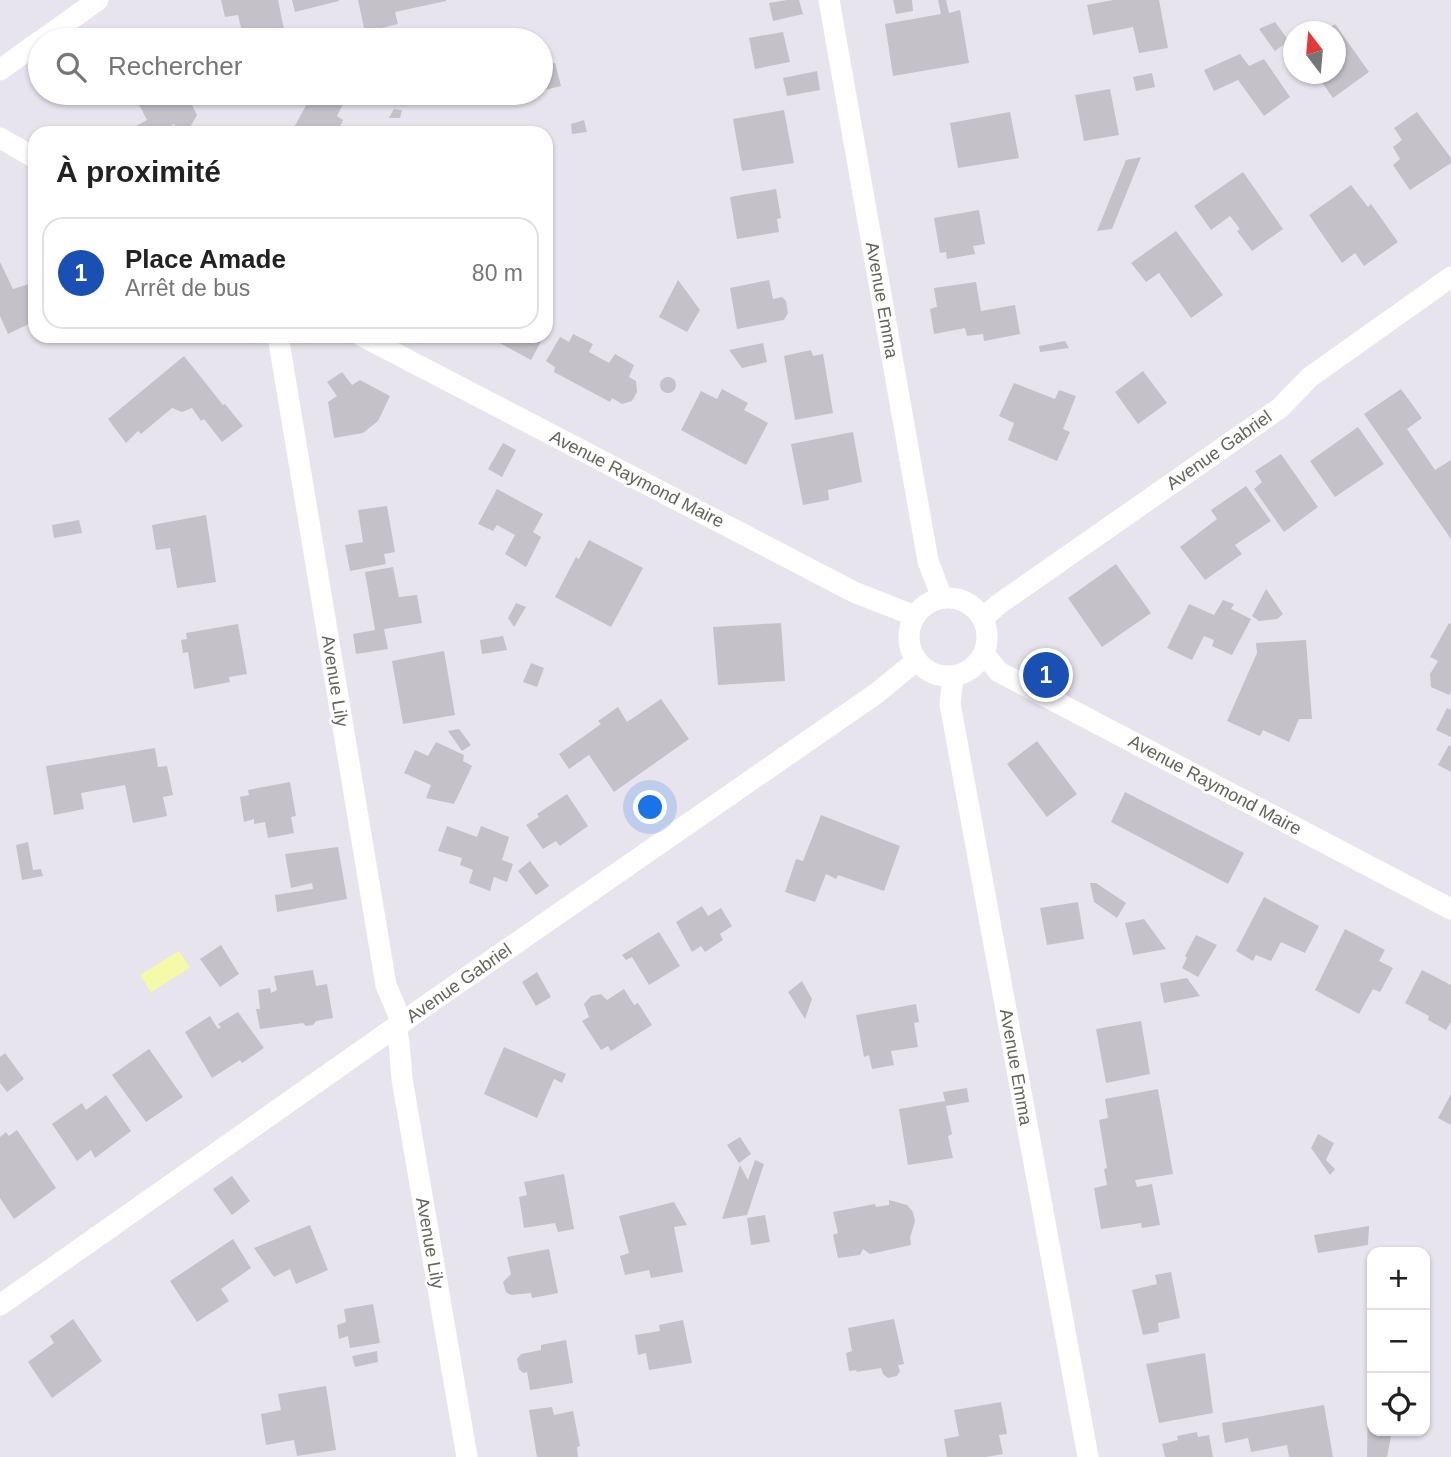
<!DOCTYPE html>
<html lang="fr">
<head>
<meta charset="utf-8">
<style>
	body { margin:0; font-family:Arial,sans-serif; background:#f2f2f2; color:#222 }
	.controls { position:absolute; right:21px; bottom:21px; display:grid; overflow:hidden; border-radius:14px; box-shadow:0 2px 5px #0004 }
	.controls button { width:63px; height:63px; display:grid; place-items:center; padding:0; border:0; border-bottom:2px solid #e0e0e0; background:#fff; color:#222; font:35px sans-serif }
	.compass { position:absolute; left:1283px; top:21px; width:63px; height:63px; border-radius:50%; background:#fff; box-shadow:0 2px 5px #0004; rotate:344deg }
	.you { position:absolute; left:651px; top:808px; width:24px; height:24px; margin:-18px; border:5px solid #fff; border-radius:50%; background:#1a73e8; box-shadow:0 0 0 10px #1a73e833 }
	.badge { display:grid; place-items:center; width:46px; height:46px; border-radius:50%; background:#2563eb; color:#fff; font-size:23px; font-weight:700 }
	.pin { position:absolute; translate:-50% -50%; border:4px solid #fff; box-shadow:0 2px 7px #0006 }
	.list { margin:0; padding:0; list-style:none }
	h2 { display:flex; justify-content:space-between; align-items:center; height:91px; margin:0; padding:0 28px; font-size:30px }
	h2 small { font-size:23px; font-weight:400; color:#767676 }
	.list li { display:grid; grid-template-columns:46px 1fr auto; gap:21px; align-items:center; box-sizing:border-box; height:112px; margin:0 14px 14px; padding:0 14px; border:2px solid #e0e0e0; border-radius:21px }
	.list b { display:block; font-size:26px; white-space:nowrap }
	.list p { margin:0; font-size:23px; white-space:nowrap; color:#767676 }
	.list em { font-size:23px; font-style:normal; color:#767676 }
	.icon { flex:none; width:38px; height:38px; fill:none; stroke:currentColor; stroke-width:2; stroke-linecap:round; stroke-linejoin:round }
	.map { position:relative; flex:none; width:1451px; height:1457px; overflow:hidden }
	.search { position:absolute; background:#fff; box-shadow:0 2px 5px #0004; left:28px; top:28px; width:525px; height:77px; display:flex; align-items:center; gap:18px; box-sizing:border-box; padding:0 24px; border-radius:38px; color:#767676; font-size:26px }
	.panel { position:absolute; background:#fff; box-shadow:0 2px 5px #0004; left:28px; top:126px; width:525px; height:217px; border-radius:21px }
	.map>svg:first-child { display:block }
	.water { fill:#f4faa8 }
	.building { fill:#c4c1c9 }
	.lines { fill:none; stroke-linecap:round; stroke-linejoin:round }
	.minor { stroke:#fff; stroke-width:21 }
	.labels { text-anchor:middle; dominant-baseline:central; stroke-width:5; stroke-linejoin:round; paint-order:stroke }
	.street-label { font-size:18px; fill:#63645c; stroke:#fff }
</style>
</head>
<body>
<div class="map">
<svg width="1451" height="1457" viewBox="0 0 1451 1457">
	<rect width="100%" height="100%" fill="#e8e4ee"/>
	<path class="water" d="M179,951L190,968L151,992L140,975Z"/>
	<path class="building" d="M221,0H278L285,34L257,40H244L238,15L225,17Z
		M292,0H339V1L295,12Z
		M358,0H446V1L395,12L398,24L365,32Z
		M787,0H799L803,14L773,21L769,3Z
		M893,0H912L913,11L896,14Z
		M938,0H946L949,13L960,10L969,63L893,76L885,24L941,14Z
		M1113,0H1159L1168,48L1139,53L1133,27L1093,35L1087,5Z
		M1275,22L1289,41L1275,51L1259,29Z
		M1335,24L1369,72L1333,98L1316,74H1336V32H1323Z
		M783,32L790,62L755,69L749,38Z
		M1240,54L1249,66L1264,59L1290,97L1264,116L1238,80L1214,91L1204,70Z
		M555,63L561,86L541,91V66Z
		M817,71L820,90L787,96L783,78Z
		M1152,73L1155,87L1136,91L1133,77Z
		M1110,89L1119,135L1084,141L1075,95Z
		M133,93H186L197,115L187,133H180L174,124L159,133H137L136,126L147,120Z
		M310,98L344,102L337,116L343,120L337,133H291Z
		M394,109L402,110L400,118H389Z
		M784,110L794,163L742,171L733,119Z
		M1010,112L1019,158L958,168L950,123Z
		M1417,112L1451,158V163L1410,190L1393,165L1400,159L1393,147L1402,140L1394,128Z
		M584,120L587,132L572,134L571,124Z
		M1141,157L1112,229L1097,231L1126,160Z
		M1243,172L1283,229L1252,251L1237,231L1240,229L1230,216L1211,230L1194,206Z
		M1351,185L1368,207L1371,204L1398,242L1364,266L1355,253L1342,263L1309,215Z
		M776,189L781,218L777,219L779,232L737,239L730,197Z
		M979,210L985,244L973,246L975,254L947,259L946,252L940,253L934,218Z
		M1176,231L1223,295L1191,318L1159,273L1146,282L1131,263Z
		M0,262L13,289L35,282V321L8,334L0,316Z
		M678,280L700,310L687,332L659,317Z
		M769,280L773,299L782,297L786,301L788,313L784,320L737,329L730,288Z
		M976,282L981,311L1015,305L1020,334L984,341L983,334L967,336L965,328L934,334L930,309L937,307L934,288Z
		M573,334L593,344L589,352L609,363L615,354L634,365L629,377L636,381L637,392L632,401L622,404L612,398L610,402L554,372L555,367L546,361L560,337L569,342Z
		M487,336H544L531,360Z
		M1065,341L1069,348L1040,352L1039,346Z
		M763,343L767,362L742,368L729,350Z
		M811,350L813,356L823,354L833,413L795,420L784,356Z
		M184,356L223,405L225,404L243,426L222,442L204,419L201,421L192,408L182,412L172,408L141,434L138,431L126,443L108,419Z
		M1143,371L1167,403L1138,424L1115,392Z
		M342,372L352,385L360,380L390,396L378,421L363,433L334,438L328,402L337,396L327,382Z
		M660 385a8 8 0 1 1 16 0a8 8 0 1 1-16 0Z
		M1014,383L1055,399L1059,390L1076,396L1063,429L1070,432L1057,461L1008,440L1014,423L999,416Z
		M722,389L748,403L744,410L768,423L746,465L681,430L701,391L717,399Z
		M1401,389L1422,418L1407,429L1435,470L1451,460V539L1364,414Z
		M1358,427L1384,464L1335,497L1310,461Z
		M853,432L862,482L828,490L829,500L803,505L791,444Z
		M503,443L516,450L502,477L488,469Z
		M1281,454L1318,507L1284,532L1254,489L1262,482L1255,471Z
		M1246,486L1271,521L1235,545L1242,554L1205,580L1180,547L1217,519L1211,510Z
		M497,489L543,514L533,532L541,537L526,567L505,554L515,535L497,525L493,531L478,524Z
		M387,506L395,552L384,554L386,564L350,571L345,545L363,542L358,510Z
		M206,515L216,582L177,588L170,548L156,550L152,525Z
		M79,520L82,533L54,538L52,525Z
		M589,540L643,568L611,627L555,597L576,557L579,559Z
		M1116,564L1151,613L1102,647L1068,598Z
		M393,567L399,597L417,595L422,623L384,629L388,649L356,654L353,634L375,630L365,572Z
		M1266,589L1283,614L1277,619L1259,621L1252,616Z
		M1223,600L1234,604L1231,609L1251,619L1232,655L1212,646L1214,640L1204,636L1192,660L1167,648L1189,604L1214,615Z
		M516,603L526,607L514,627L508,618Z
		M781,623L785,681L718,685L713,627Z
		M1449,623L1451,624V692L1449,695L1431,687L1430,674L1438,661L1430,657Z
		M238,624L247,674L229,677L230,682L194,689L188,652L183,653L181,640L187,639L186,633Z
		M503,636L507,650L482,654L480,640Z
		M1306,640L1312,719H1299L1289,742L1263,730L1260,736L1227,721L1257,653L1256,643Z
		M444,651L455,715L403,724L392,661Z
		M531,663L544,668L537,687L523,682Z
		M661,699L689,739L614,792L589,755L569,769L559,754L601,724L598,721L618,707L627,722Z
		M1447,708L1451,710V737L1436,730Z
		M459,729L471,745L462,751L448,731Z
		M1037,741L1077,794L1047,817L1007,764Z
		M436,742L464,755L463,761L472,766L454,804L426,798L431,785L404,773L415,750L428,756Z
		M1449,745L1451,746V772L1438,765Z
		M155,748L158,767L167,766L173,795L163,797L167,816L133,823L125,785L81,793L84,809L54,815L46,766Z
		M290,782L296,816L291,817L294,833L268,838L265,822L254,824V819L244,822L240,797L249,795L248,790Z
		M1125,792L1244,853L1228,884L1111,822Z
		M567,794L588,826L560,846L556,841L543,849L526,825L539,817L537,814Z
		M821,815L900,846L884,891L838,875L836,879L826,874L815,902L785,892L796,859L803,861Z
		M447,826L477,837L481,826L509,837L502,860L513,864L507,882L494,877L490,891L469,883L473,870L460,865L462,858L438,851Z
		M28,842L33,870L41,869L43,876L22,880L16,845Z
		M338,847L347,899L277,912L275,895L313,889L312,883L291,888L285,854Z
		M530,861L549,886L536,895L518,871Z
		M1090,883H1096L1126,903L1117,918L1094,902Z
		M1264,897L1319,926L1305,953L1281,942L1271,961L1256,955L1253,961L1236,951Z
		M1078,902L1084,939L1047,945L1040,908Z
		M702,906L708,916L721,908L732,926L720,934L723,940L705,952L701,946L692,952L676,922Z
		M1144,919L1166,949L1133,955L1125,923Z
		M1345,929L1385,950L1379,961L1393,968L1380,992L1373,989L1359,1014L1315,990Z
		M659,932L680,966L649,985L632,957L626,960L622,955Z
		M1196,935L1217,945L1198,977L1182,968L1187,958L1185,956Z
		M221,945L239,974L220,987L200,959Z
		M313,970L316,986L327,984L333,1018L316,1021L313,1025L306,1026L303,1023L260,1029L256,1009H260L258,990L270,988L271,993L277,990L274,976Z
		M1422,970L1451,985V1022L1446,1030L1428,1020L1429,1016L1405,1003Z
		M537,972L551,997L536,1006L522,982Z
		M1187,978L1200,996L1164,1003L1160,983Z
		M802,981L812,999L805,1019L788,992Z
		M624,989L634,1005L638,1003L652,1025L611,1051L608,1046L601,1050L582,1021L589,1017L584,1004L591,996L601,994L607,1000Z
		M916,1004L919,1022L914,1023L918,1047L891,1051L894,1065L872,1069L869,1055L864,1057L856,1015Z
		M238,1012L264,1048L242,1063L240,1060L212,1078L185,1032L210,1016L218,1029L221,1027L218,1024Z
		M1141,1021L1150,1074L1106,1083L1096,1029Z
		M504,1047L566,1074L562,1083L554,1079L537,1118L484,1094Z
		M149,1049L183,1097L146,1122L112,1075Z
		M5,1053L24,1079L7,1092L0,1083V1057Z
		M967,1088L969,1102L946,1106L952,1134L948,1136L953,1158L908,1165L899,1109L945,1101L943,1092Z
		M1158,1089L1173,1174L1135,1180L1137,1187L1152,1184L1160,1225L1142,1228L1141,1223L1101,1229L1094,1188L1107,1185L1104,1169L1107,1168L1099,1120L1108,1118L1105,1099Z
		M1451,1094V1125L1438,1118Z
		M106,1095L131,1131L95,1158L91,1150L77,1161L52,1124L82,1103L86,1110Z
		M17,1130L56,1188L14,1219L0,1198V1137L6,1132L9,1136Z
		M1318,1134L1334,1143L1326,1160L1335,1169L1330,1175L1311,1148Z
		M740,1137L751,1154L739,1163L727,1145Z
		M755,1160L764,1164L747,1215L722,1219L740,1165L748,1180Z
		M564,1174L574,1229L558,1232L555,1223L524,1228L519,1197L527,1195L524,1182Z
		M232,1176L250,1201L232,1215L213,1189Z
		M889,1200L907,1205L913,1212L915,1221L910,1238L911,1245L870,1254L863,1249L860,1255L838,1258L833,1235L838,1233L833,1212L875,1204L876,1207L889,1205Z
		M674,1202L687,1225L674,1227L683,1272L651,1278L649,1270L625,1275L620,1256L629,1253L619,1216Z
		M765,1215L770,1242L751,1245L747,1218Z
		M310,1225L328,1270L296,1284L290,1269L274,1277L254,1248Z
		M1369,1226L1368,1245L1318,1253L1314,1235Z
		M233,1239L251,1268L221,1289L229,1301L197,1322L170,1281Z
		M549,1249L558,1293L532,1298L531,1293L511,1295L506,1292L503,1282L511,1274L507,1257Z
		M1171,1272L1180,1318L1158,1323L1159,1332L1143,1335L1132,1290L1157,1284L1155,1275Z
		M373,1304L380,1343L350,1348L348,1336L339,1339L337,1325L346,1322L344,1309Z
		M73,1319L102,1361L52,1398L28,1362L54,1343L50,1336Z
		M894,1319L904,1364L898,1365L900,1371L897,1376L888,1378L883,1374L881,1368L857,1372L856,1370L849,1371L846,1353L852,1351L848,1328Z
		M683,1320L692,1363L649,1370L646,1353L638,1355L635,1335L660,1331L659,1325Z
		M566,1340L573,1383L530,1390L527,1372L523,1373L519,1369L517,1359L521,1354L541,1350V1345Z
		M377,1351L378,1362L355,1367L352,1356Z
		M1205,1353L1213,1413L1159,1423L1146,1364Z
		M326,1386L336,1450L297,1456L294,1440L266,1445L261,1414L281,1410L278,1394Z
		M1368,1397L1372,1398V1431H1392L1387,1457H1367Z
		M1001,1402L1007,1434L999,1435L1003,1454L986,1457H947L944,1439L959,1436L954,1410Z
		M1324,1405L1333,1457H1289L1287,1445L1251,1452L1248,1438L1225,1443L1222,1423Z
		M552,1407L554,1415L573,1411L580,1446L577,1447L578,1457H537L529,1410Z
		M1197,1432L1198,1437L1209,1435L1213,1457H1165L1162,1444L1178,1440L1177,1436Z"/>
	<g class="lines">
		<path class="minor" d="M829,0L928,561L942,598
			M42,40L98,0
			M0,70L40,41
			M0,138L35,158
			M278,336L386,985L402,1023
			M362,336L854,592L915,616
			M909 637a39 39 0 1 1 78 0a39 39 0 1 1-78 0Z
			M983,618L999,604L1280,408L1310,377L1451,277
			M984,654L999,672L1451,909
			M953,676L950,704L1088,1457
			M396,1028L399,1042L402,1079L467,1457
			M0,1305L431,1002L877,693L917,660"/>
	</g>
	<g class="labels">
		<g class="street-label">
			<text transform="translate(882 300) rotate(80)">Avenue Emma</text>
			<text transform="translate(1219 450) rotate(-35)">Avenue Gabriel</text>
			<text transform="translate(637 479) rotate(27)">Avenue Raymond Maire</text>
			<text transform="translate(335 681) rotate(81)">Avenue Lily</text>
			<text transform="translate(1215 785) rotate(28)">Avenue Raymond Maire</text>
			<text transform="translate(459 983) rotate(-35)">Avenue Gabriel</text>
			<text transform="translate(1016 1067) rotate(80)">Avenue Emma</text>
			<text transform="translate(430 1243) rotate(80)">Avenue Lily</text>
		</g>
	</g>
</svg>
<div class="controls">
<button>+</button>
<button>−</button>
<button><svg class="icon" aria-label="locate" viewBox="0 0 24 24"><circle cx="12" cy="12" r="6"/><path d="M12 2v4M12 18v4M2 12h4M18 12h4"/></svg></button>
</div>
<svg class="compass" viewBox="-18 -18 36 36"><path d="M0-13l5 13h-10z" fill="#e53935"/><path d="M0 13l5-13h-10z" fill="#767676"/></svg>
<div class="you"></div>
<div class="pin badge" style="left:1046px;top:675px;background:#1a4fb4">1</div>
<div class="search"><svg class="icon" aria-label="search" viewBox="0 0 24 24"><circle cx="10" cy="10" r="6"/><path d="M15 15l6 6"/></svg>Rechercher</div>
<section class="panel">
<h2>À proximité<small></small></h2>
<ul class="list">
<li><span class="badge" style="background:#1a4fb4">1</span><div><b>Place Amade</b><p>Arrêt de bus</p></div><em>80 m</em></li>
</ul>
</section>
</div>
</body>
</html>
